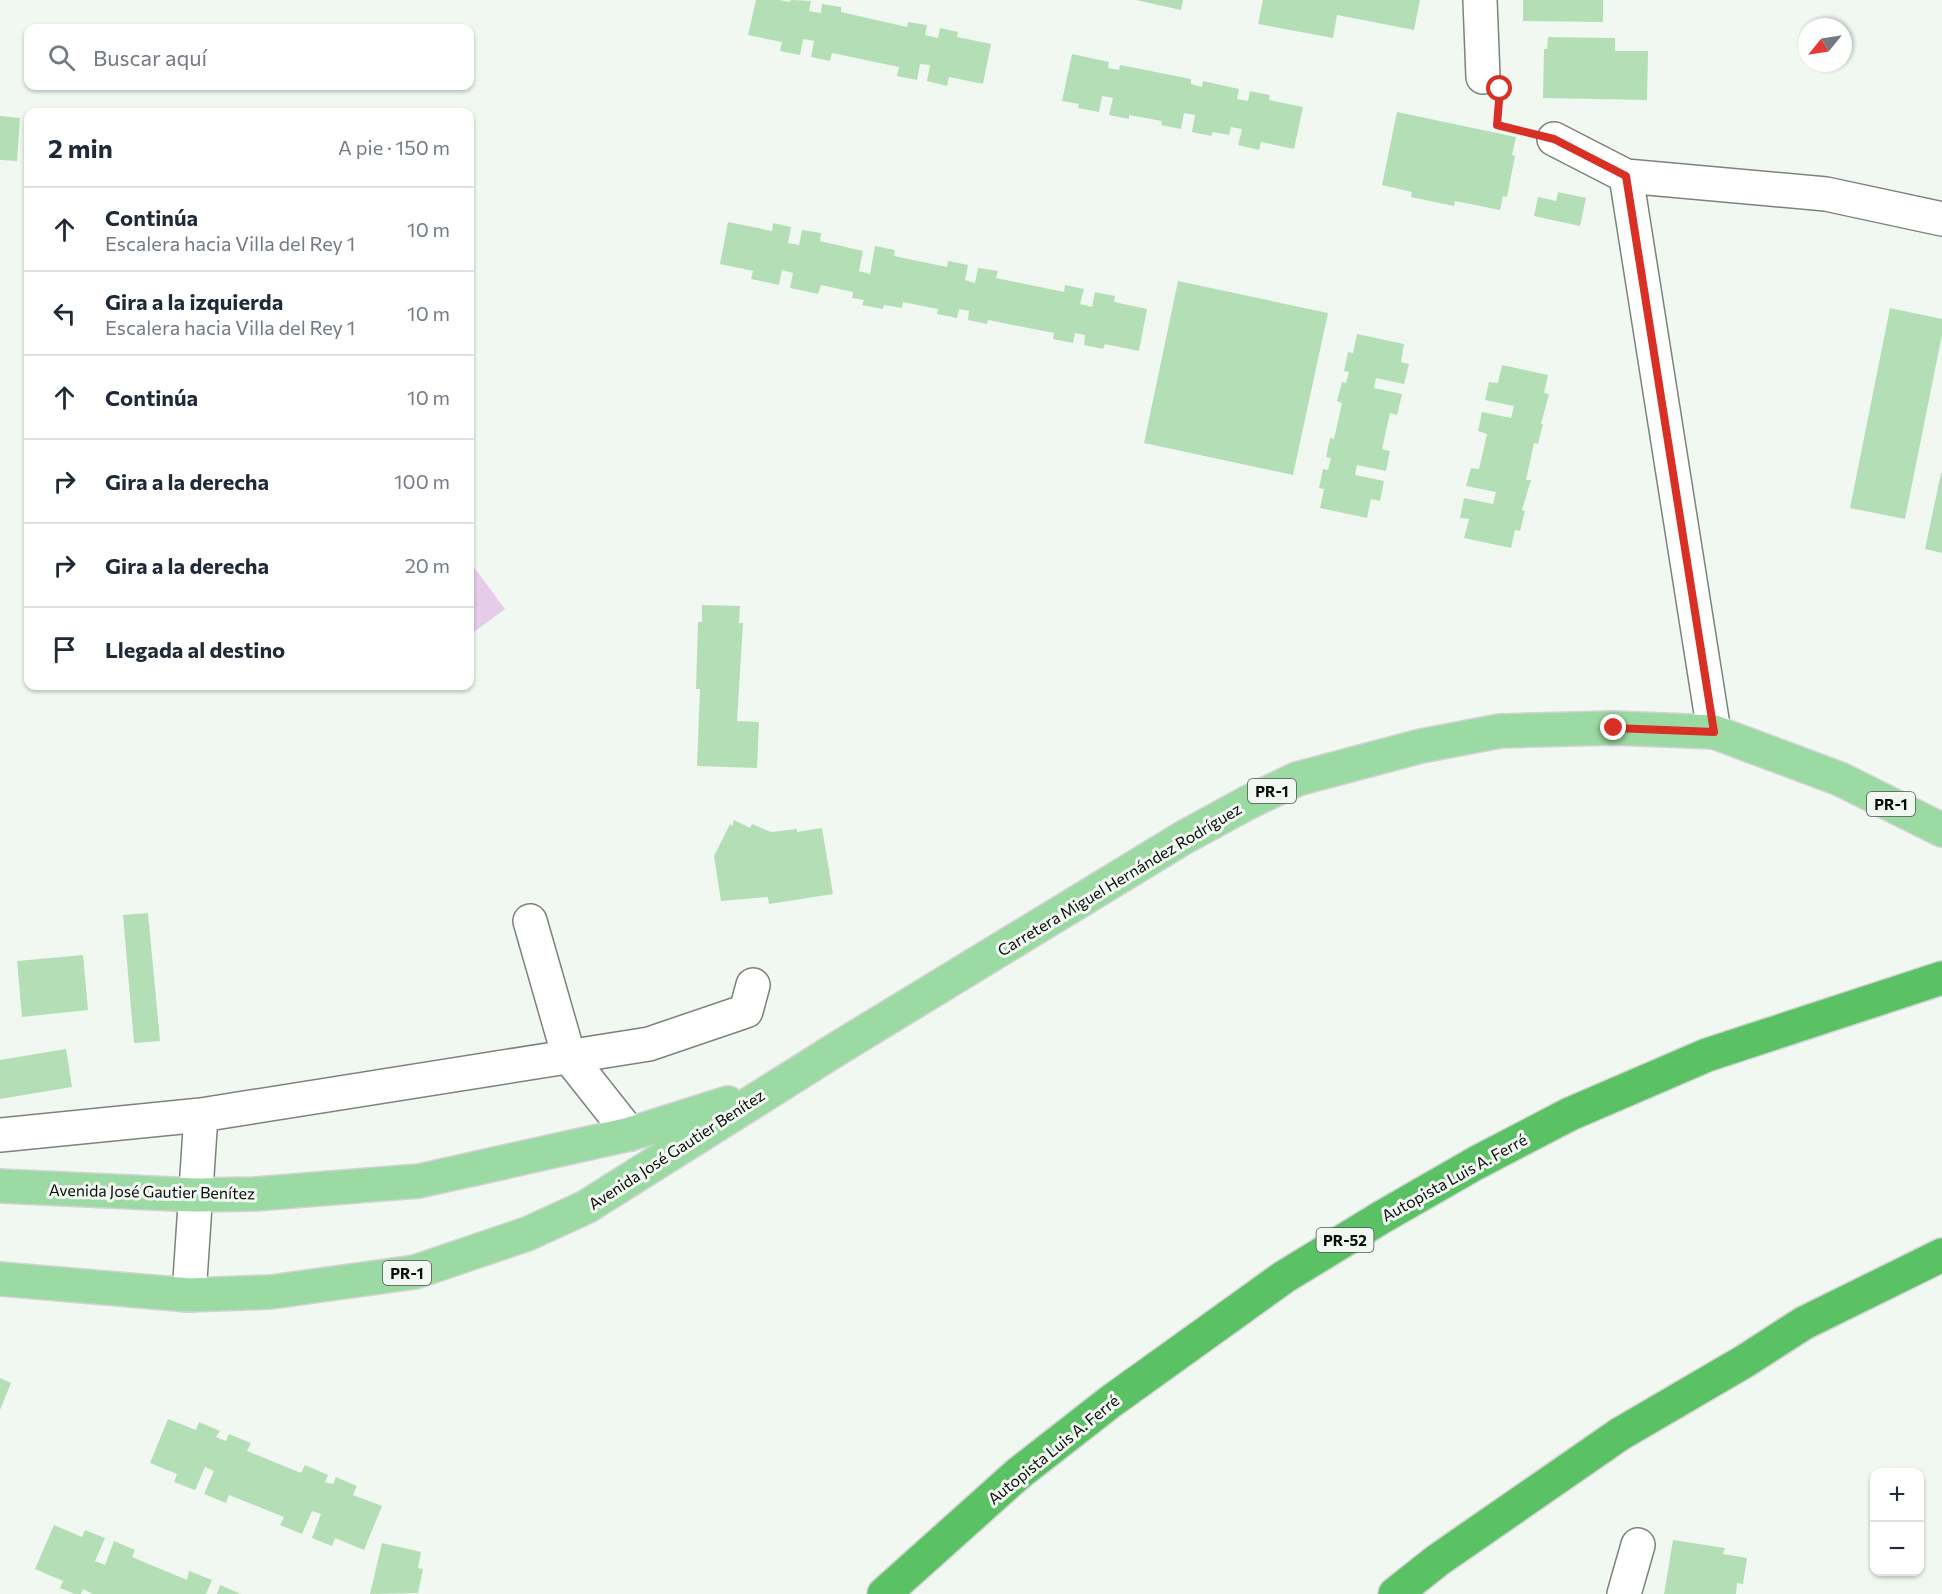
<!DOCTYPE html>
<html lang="es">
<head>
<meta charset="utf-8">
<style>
	body { margin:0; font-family:Commissioner,sans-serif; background:#f6f6f7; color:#1f2937 }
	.controls { position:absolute; right:18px; bottom:18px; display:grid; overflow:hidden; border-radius:12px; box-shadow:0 2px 4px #0004 }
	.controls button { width:54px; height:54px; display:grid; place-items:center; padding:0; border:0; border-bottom:2px solid #e0e1e3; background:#fff; color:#1f2937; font:30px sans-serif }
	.compass { position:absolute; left:1798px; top:18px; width:54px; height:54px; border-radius:50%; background:#fff; box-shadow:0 2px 4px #0004; rotate:240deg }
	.stop { position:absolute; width:18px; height:18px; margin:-14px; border:4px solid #d93025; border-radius:50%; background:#fff }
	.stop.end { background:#d93025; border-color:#fff; box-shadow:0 2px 6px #0008 }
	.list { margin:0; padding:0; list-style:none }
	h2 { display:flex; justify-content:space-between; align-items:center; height:78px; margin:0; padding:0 24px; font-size:26px }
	h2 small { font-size:20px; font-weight:400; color:#747a83 }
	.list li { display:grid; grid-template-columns:39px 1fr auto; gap:18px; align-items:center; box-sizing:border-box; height:84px; padding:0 24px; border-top:2px solid #e0e1e3 }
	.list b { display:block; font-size:22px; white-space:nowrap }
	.list p { margin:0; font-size:20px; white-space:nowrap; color:#747a83 }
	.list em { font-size:20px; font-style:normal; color:#747a83 }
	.icon { flex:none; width:33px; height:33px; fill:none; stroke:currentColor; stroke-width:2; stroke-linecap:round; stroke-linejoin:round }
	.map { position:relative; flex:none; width:1942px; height:1594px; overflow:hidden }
	.search { position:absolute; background:#fff; box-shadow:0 2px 4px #0004; left:24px; top:24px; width:450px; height:66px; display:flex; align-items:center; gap:15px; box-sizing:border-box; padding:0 21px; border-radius:12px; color:#747a83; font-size:22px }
	.panel { position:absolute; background:#fff; box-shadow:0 2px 4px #0004; left:24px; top:108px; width:450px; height:582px; border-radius:12px }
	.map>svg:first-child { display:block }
	.green { fill:#e7cce9 }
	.building { fill:#b4dfb6 }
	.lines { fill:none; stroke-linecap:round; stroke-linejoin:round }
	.minor-casing { stroke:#7c827c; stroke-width:36 }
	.major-casing { stroke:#d3d3d3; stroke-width:36 }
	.highway-casing { stroke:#d3d3d3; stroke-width:36 }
	.path { stroke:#8a8f8a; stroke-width:4; stroke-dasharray:3 3; stroke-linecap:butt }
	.minor { stroke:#fff; stroke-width:33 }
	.major { stroke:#9cdaa3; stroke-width:33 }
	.highway { stroke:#5ac265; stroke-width:33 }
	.route { stroke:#d93025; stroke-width:8 }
	.labels { text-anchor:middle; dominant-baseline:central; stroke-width:6; stroke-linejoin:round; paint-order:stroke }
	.shield { fill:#f1f8f1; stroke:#505450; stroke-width:1.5 }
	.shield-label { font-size:15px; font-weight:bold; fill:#0b0d0b }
	.street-label { font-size:16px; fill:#0b0d0b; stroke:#f1f8f1 }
</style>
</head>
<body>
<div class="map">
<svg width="1942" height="1594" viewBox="0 0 1942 1594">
	<rect width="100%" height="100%" fill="#f1f8f1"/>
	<path class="green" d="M470,562L505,609L470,635Z"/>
	<path class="building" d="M756,0H779L790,2L791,0L811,1L809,11L821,13L822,4L841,7V12L907,27L908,22L927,25L925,35L938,38L940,28L958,32L957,37L991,44L983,84L949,77L947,86L927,81L930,65L920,64L917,80L897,76L899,67L832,53L830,61L811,57L814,41L803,39L800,55L780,51L782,42L748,35Z
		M1136,0H1183L1181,10Z
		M1263,0H1420L1414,30L1337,15L1333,38L1258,24Z
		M1523,0H1603V22L1523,21Z
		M1548,37L1615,38V51H1648L1647,100L1543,98L1544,49H1547Z
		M1072,54L1109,62L1108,68L1119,70L1120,65L1191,79V84L1202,87L1203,81L1239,89L1237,99L1248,101L1250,91L1270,95L1269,100L1303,107L1294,149L1261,142L1259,150L1238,145L1242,129L1231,127L1229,135L1213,132L1211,136L1192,132L1195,115L1184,113L1181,129L1161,125L1162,121L1129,115V119L1109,115L1113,98L1102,96L1099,112L1078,108L1079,104L1062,101Z
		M1397,112L1516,137L1512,155L1515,156L1507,197L1503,196L1500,210L1455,201L1454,206L1411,197L1412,192L1382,185Z
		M0,116L20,118L17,161L0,160Z
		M1558,192L1586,198L1580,226L1534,216L1538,197L1556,201Z
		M728,222L772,231L773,223L791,227L788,243L799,245L802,230L821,233L820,241L863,251L859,271L870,274L875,246L895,250L894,256L947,267L948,261L968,265L965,280L975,283L978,268L998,271L996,278L1064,292L1065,285L1084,289L1080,304L1092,307L1095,292L1115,296L1114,302L1147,309L1139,351L1105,344L1103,349L1084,345L1085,335L1075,333L1073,343L1053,339L1054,333L988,320L987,324L968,320L969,311L959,309L957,318L937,314L938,309L903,302L902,308L884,305L883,309L862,305L864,300L852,298L853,292L821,285L818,294L790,288L793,273L782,270L779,285L751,279L753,271L720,264Z
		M1178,281L1328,313L1293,475L1144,443Z
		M1890,308L1942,319V335L1905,519L1850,508Z
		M1357,334L1404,344L1401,362L1409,364L1404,384L1376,378L1374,388L1402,394L1397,415L1390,413L1382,449L1390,451L1386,471L1357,465L1355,475L1384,481L1380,501L1371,499L1367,518L1320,508L1324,489L1319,488L1323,469L1328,470L1331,458L1326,457L1330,438L1334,439L1342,403L1337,401L1342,382L1346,383L1349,372L1344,371L1348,352L1353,353Z
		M1502,365L1548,375L1544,393L1549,394L1541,424H1543L1538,444L1534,443L1526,480H1531L1522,510L1525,511L1520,531L1515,530L1511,548L1464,538L1469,519L1460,518L1464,498L1493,504L1496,492L1466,486L1471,468L1479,469L1487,434L1478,431L1482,412L1511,418L1514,406L1485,400L1489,382L1498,383Z
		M1941,473H1942V553L1925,549Z
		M702,605L740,606L739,623H743L737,721L759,722L757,768L697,766L700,689H696L698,622H702Z
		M734,820L750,828L752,824L771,832L797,829V832L822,828L833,894L769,904L768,897L721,901L714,856L730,824L732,826Z
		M148,913L160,1041L134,1043L123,915Z
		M83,955L88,1010L22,1017L17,961Z
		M66,1049L72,1087L0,1099V1060Z
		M0,1378L11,1383L0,1410Z
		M168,1419L196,1430L199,1422L220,1431L216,1437L226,1441L229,1434L251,1443L247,1451L301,1473L305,1465L328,1475L325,1482L333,1484L336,1477L357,1486L353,1495L382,1506L364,1550L335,1538L332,1546L312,1538L321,1514L312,1511L302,1534L280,1525L284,1517L229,1495L226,1503L204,1494L214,1471L205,1467L195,1490L174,1482L177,1474L150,1463Z
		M54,1525L82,1537L85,1530L105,1538L95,1561L105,1565L114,1541L135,1550L132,1557L187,1580L189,1571L212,1580L206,1594H93L83,1589L81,1594H75L60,1588L63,1581L35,1569Z
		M1673,1540L1725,1548L1723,1554L1747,1558L1743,1584L1737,1583L1736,1594H1664Z
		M382,1543L421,1552L418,1568L423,1569L418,1593L370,1594Z
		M220,1585L241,1594H217Z"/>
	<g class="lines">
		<defs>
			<path id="minor" d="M1480,0L1483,77
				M1554,139L1626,176L1714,732
				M1626,176L1826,194L1942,219
				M530,921L569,1057L630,1134
				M0,1135L201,1115L649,1044L746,1011L753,985
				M189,1295L201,1115
				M1624,1594L1638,1545"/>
			<path id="major" d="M0,1186L195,1195L255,1194L419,1181L630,1134L728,1103
				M0,1279L189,1295L271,1292L415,1272L527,1234L586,1207L840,1047L1183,838L1247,803L1297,779L1421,746L1500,731L1614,728L1714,732L1840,779L1942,830"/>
			<path id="highway" d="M884,1594L1019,1473L1110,1402L1284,1277L1382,1217L1476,1163L1570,1114L1707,1055L1942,978
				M1395,1594L1438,1560L1620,1434L1745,1361L1804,1323L1942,1255"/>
		</defs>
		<use href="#minor" class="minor-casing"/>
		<use href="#major" class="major-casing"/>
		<use href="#highway" class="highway-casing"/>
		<path class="path" d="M1499,107L1497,125L1522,131"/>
		<use href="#minor" class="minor"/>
		<use href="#major" class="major"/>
		<use href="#highway" class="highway"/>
	</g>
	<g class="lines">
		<path class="route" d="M1500,89L1497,125L1554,139L1626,176L1714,732L1614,728"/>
	</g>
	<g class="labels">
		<g class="shield">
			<rect x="1248" y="779" width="48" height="24" rx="4.5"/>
			<rect x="1867" y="792" width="48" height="24" rx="4.5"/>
			<rect x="1316.5" y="1228" width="57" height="24" rx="4.5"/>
			<rect x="383" y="1261" width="48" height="24" rx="4.5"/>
		</g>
		<g class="shield-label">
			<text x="1272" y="791">PR-1</text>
			<text x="1891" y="804">PR-1</text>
			<text x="1345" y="1240">PR-52</text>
			<text x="407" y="1273">PR-1</text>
		</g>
		<g class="street-label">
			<text transform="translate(1119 879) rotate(-31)">Carretera Miguel Hernández Rodríguez</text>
			<text transform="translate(676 1149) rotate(-33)">Avenida José Gautier Benítez</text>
			<text transform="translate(1454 1177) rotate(-29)">Autopista Luis A. Ferré</text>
			<text transform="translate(152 1191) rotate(1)">Avenida José Gautier Benítez</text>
			<text transform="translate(1053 1449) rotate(-39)">Autopista Luis A. Ferré</text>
		</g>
	</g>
</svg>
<div class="controls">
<button>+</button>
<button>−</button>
</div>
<svg class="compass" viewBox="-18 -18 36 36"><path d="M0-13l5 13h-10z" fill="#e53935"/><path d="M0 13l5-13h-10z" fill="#747a83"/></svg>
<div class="stop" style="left:1500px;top:89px"></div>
<div class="stop end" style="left:1614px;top:728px"></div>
<div class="search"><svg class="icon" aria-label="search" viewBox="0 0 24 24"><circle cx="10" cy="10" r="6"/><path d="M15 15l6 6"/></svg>Buscar aquí</div>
<section class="panel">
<h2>2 min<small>A pie · 150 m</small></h2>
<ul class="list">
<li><svg class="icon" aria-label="ahead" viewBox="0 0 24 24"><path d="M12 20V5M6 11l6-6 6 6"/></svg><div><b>Continúa</b><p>Escalera hacia Villa del Rey 1</p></div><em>10 m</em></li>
<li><svg class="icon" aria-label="left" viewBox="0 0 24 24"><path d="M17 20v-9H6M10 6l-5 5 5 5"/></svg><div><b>Gira a la izquierda</b><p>Escalera hacia Villa del Rey 1</p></div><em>10 m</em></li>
<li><svg class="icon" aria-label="ahead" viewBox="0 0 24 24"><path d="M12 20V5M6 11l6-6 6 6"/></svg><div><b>Continúa</b></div><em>10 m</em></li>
<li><svg class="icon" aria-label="right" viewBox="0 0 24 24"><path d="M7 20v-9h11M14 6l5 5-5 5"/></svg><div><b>Gira a la derecha</b></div><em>100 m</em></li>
<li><svg class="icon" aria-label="right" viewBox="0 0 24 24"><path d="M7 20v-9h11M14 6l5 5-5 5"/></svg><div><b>Gira a la derecha</b></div><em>20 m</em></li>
<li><svg class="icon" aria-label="arrive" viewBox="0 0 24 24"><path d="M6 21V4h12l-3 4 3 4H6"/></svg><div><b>Llegada al destino</b></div></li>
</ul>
</section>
</div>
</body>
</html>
